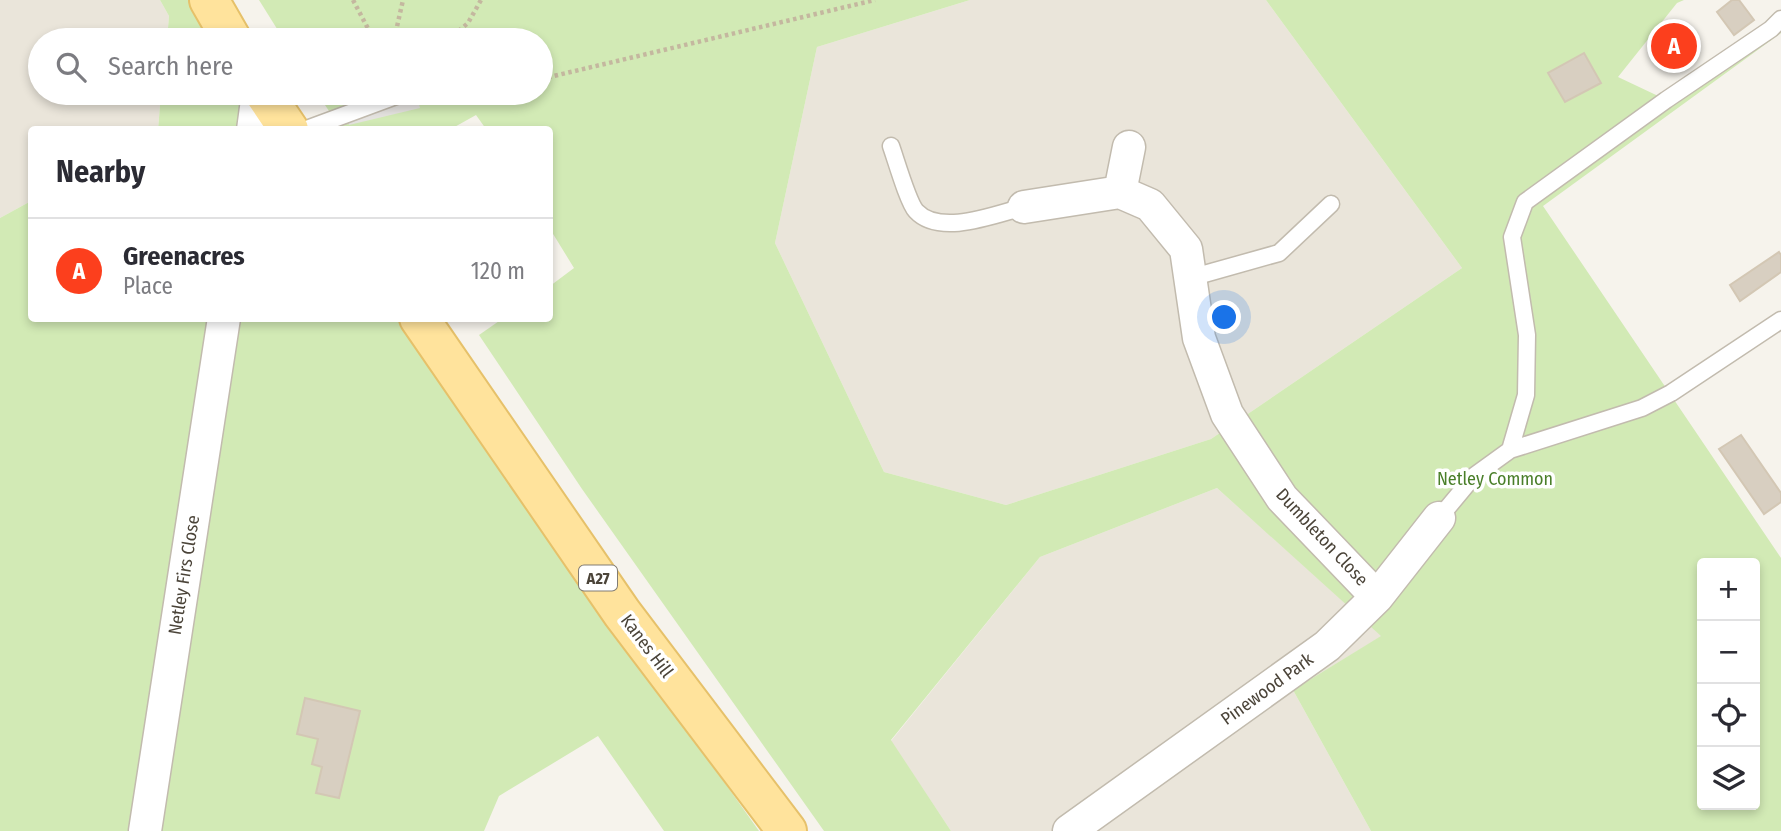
<!DOCTYPE html>
<html lang="en">
<head>
<meta charset="utf-8">
<style>
	body { margin:0; font-family:"Fira Sans Condensed",sans-serif; background:#f2f2f3; color:#2b2b33 }
	.controls { position:absolute; right:21px; bottom:21px; display:grid; overflow:hidden; border-radius:7px; box-shadow:0 4px 10px #0003 }
	.controls button { width:63px; height:63px; display:grid; place-items:center; padding:0; border:0; border-bottom:2px solid #e1e1e2; background:#fff; color:#2b2b33; font:35px sans-serif }
	.you { position:absolute; left:1225px; top:318px; width:24px; height:24px; margin:-18px; border:5px solid #fff; border-radius:50%; background:#1a73e8; box-shadow:0 0 0 10px #1a73e833 }
	.badge { display:grid; place-items:center; width:46px; height:46px; border-radius:50%; background:#fc3f1d; color:#fff; font-size:23px; font-weight:700 }
	.pin { position:absolute; translate:-50% -50%; border:4px solid #fff; box-shadow:0 2px 7px #0006 }
	.list { margin:0; padding:0; list-style:none }
	h2 { display:flex; justify-content:space-between; align-items:center; height:91px; margin:0; padding:0 28px; font-size:30px }
	h2 small { font-size:23px; font-weight:400; color:#7c7c81 }
	.list li { display:grid; grid-template-columns:46px 1fr auto; gap:21px; align-items:center; box-sizing:border-box; height:105px; padding:0 28px; border-top:2px solid #e1e1e2 }
	.list b { display:block; font-size:26px; white-space:nowrap }
	.list p { margin:0; font-size:23px; white-space:nowrap; color:#7c7c81 }
	.list em { font-size:23px; font-style:normal; color:#7c7c81 }
	.icon { flex:none; width:38px; height:38px; fill:none; stroke:currentColor; stroke-width:2; stroke-linecap:round; stroke-linejoin:round }
	.map { position:relative; flex:none; width:1781px; height:831px; overflow:hidden }
	.search { position:absolute; background:#fff; box-shadow:0 4px 10px #0003; left:28px; top:28px; width:525px; height:77px; display:flex; align-items:center; gap:18px; box-sizing:border-box; padding:0 24px; border-radius:38px; color:#7c7c81; font-size:26px }
	.panel { position:absolute; background:#fff; box-shadow:0 4px 10px #0003; left:28px; top:126px; width:525px; height:196px; border-radius:7px }
	.map>svg:first-child { display:block }
	.residential { fill:#eae5da }
	.green { fill:#d2eab5; fill-rule:evenodd }
	.parking { fill:#e5e3e0 }
	.building { fill:#d8cfc1; stroke:#d3c7b4; stroke-width:2 }
	.lines { fill:none; stroke-linecap:round; stroke-linejoin:round }
	.lane-casing { stroke:#c2bbae; stroke-width:19 }
	.street-casing { stroke:#c2bbae; stroke-width:35 }
	.primary-casing { stroke:#e6c16a; stroke-width:42 }
	.path { stroke:#c4b79f; stroke-width:4.5; stroke-dasharray:3.5 3.5; stroke-linecap:butt }
	.lane { stroke:#fff; stroke-width:16 }
	.street { stroke:#fff; stroke-width:32 }
	.primary { stroke:#ffe39c; stroke-width:38 }
	.labels { text-anchor:middle; dominant-baseline:central; stroke-width:7; stroke-linejoin:round; paint-order:stroke }
	.shield { fill:#fff; stroke:#817c74; stroke-width:2 }
	.shield-label { font-size:16px; font-weight:bold; fill:#4b4439 }
	.park-label { font-size:18px; fill:#4a7f2a; stroke:#fff }
	.street-label { font-size:18px; fill:#4b4439; stroke:#fff }
</style>
</head>
<body>
<div class="map">
<svg width="1781" height="831" viewBox="0 0 1781 831">
	<rect width="100%" height="100%" fill="#f6f3ec"/>
	<path class="residential" d="M0,0H160L169,16L167,40H40V93H161L158,129L32,130L31,201L0,218Z
		M970,0H1266L1462,268L1211,439L1006,505L884,472L775,243L817,47Z
		M1217,488L1382,636L1293,690L1371,831H951L891,741L1040,557Z"/>
	<path class="green" d="M160,0H188L213,40H167L169,16Z
		M259,0H970L817,47L775,243L884,472L1006,505L1211,439L1462,268L1266,0H1684L1677,3L1618,77L1673,103L1781,30V33L1543,206L1781,558V831H1371L1293,690L1381,636L1217,488L1040,557L891,740L951,831H824L582,489L479,335L502,319L550,318V286L574,268L550,229V130L486,129L476,115L451,129H341L317,93H541V40H284ZM1702,563H1755V805H1702Z
		M161,93H248L273,130H158Z
		M31,201L32,318L400,319L481,440L759,831H664L598,736L499,796L484,831H0V218Z"/>
	<path class="parking" d="M355,93H416L420,108L349,125L342,96Z"/>
	<path class="building" d="M1732,0H1739L1754,20L1734,35L1717,12Z
		M1675,23L1697,50L1673,69L1652,42Z
		M1584,53L1601,83L1565,102L1548,73Z
		M1779,252L1781,255V272L1740,301L1730,285Z
		M1741,435L1781,493V502L1764,514L1719,449Z
		M305,698L360,711L339,798L316,793L322,767L312,764L318,739L297,734Z"/>
	<g class="lines">
		<defs>
			<path id="lane" d="M304,130L404,93
				M891,146C896,160 908,202 916,211C940,237 996,214 1024,207
				M1190,278L1279,253L1331,204
				M1510,450L1526,395L1527,335L1512,237L1525,202L1666,100L1771,29L1781,19
				M1439,518L1474,476L1510,450L1642,408L1671,393L1781,320"/>
			<path id="street" d="M253,130L258,93
				M1120,192L1129,147
				M1024,207L1120,192L1150,205L1186,249L1199,338L1227,414L1282,498L1377,597
				M145,831L224,318
				M1069,831L1327,646L1377,597L1439,518"/>
			<path id="primary" d="M209,0L232,40
				M264,93L289,130
				M419,318L622,613L787,831"/>
		</defs>
		<use href="#lane" class="lane-casing"/>
		<use href="#street" class="street-casing"/>
		<use href="#primary" class="primary-casing"/>
		<path class="path" d="M353,0L374,40
			M396,40V31L403,0
			M448,40L468,23L481,0
			M541,79L875,0"/>
		<use href="#lane" class="lane"/>
		<use href="#street" class="street"/>
		<use href="#primary" class="primary"/>
	</g>
	<g class="labels">
		<rect class="shield" x="579" y="565.5" width="38" height="25" rx="5"/>
		<g class="shield-label">
			<text x="598" y="578">A27</text>
		</g>
		<g class="park-label">
			<text x="1495" y="479">Netley Common</text>
		</g>
		<g class="street-label">
			<text transform="translate(1322 537) rotate(47)">Dumbleton Close</text>
			<text transform="translate(184 575) rotate(-81)">Netley Firs Close</text>
			<text transform="translate(647 646) rotate(53)">Kanes Hill</text>
			<text transform="translate(1267 689) rotate(-36)">Pinewood Park</text>
		</g>
	</g>
</svg>
<div class="controls">
<button>+</button>
<button>−</button>
<button><svg class="icon" aria-label="locate" viewBox="0 0 24 24"><circle cx="12" cy="12" r="6"/><path d="M12 2v4M12 18v4M2 12h4M18 12h4"/></svg></button>
<button><svg class="icon" aria-label="layers" viewBox="0 0 24 24"><path d="M12 4l9 5-9 5-9-5zM3 14l9 5 9-5"/></svg></button>
</div>
<div class="you"></div>
<div class="pin badge" style="left:1674px;top:46px">A</div>
<div class="search"><svg class="icon" aria-label="search" viewBox="0 0 24 24"><circle cx="10" cy="10" r="6"/><path d="M15 15l6 6"/></svg>Search here</div>
<section class="panel">
<h2>Nearby<small></small></h2>
<ul class="list">
<li><span class="badge">A</span><div><b>Greenacres</b><p>Place</p></div><em>120 m</em></li>
</ul>
</section>
</div>
</body>
</html>
